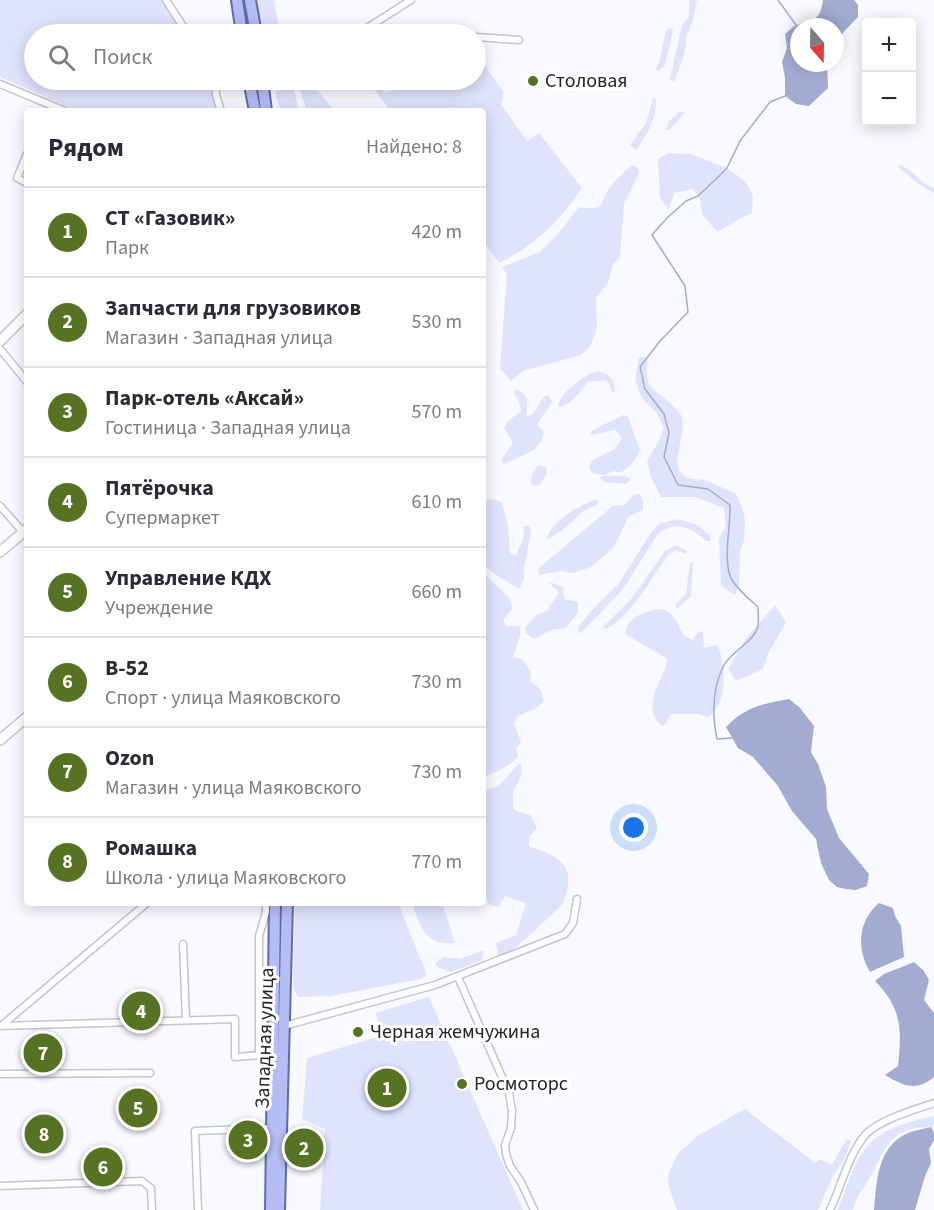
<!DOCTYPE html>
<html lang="ru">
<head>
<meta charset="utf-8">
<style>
	body { margin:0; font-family:"Source Sans 3",sans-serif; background:#f7f7f7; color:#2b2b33 }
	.controls { position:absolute; right:18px; top:18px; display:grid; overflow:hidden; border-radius:6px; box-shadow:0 3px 15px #0003 }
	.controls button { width:54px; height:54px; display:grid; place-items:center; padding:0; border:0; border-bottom:2px solid #e1e1e2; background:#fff; color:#2b2b33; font:30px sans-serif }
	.compass { position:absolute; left:790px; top:18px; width:54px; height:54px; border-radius:50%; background:#fff; box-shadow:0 3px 15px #0003; rotate:160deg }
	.you { position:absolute; left:634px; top:828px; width:21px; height:21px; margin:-15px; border:4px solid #fff; border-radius:50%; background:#1a73e8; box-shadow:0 0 0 9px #1a73e833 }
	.badge { display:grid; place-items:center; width:39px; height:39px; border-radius:50%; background:#587224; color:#fff; font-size:20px; font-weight:700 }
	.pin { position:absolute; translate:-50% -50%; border:3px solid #fff; box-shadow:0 2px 6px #0006 }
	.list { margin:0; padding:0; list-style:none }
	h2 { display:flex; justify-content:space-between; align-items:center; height:78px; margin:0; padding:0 24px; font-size:26px }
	h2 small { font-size:20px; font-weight:400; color:#7c7c81 }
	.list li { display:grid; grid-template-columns:39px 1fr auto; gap:18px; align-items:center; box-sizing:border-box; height:90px; padding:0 24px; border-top:2px solid #e1e1e2 }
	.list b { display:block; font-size:22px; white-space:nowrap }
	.list p { margin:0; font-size:20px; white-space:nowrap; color:#7c7c81 }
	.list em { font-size:20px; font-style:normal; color:#7c7c81 }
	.icon { flex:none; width:33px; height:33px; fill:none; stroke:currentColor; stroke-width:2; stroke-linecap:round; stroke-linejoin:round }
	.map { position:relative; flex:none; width:934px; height:1210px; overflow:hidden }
	.search { position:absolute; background:#fff; box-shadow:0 3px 15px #0003; left:24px; top:24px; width:462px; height:66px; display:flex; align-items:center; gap:15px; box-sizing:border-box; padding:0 21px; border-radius:33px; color:#7c7c81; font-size:22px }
	.panel { position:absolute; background:#fff; box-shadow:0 3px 15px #0003; left:24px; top:108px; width:462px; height:798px; border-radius:6px }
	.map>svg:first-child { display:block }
	.green { fill:#dfe4fc }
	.water { fill:#a3abd1 }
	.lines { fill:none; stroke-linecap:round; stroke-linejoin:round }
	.stream { stroke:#a3abd1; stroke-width:1.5 }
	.street-casing { stroke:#c2c5d2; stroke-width:9 }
	.secondary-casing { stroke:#c2c5d2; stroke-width:12 }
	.primary-casing { stroke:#626ba9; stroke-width:14 }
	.street { stroke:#fff; stroke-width:6 }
	.secondary { stroke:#fff; stroke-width:9 }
	.primary { stroke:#b5bdf5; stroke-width:10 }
	.poi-dot { fill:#587224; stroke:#fff; stroke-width:2 }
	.labels { text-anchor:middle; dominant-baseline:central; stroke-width:6; stroke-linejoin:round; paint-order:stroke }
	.poi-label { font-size:20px; fill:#24252a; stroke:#fff; text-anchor:start }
	.street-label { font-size:20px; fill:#24252a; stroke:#fff }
</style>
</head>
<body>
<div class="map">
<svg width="934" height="1210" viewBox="0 0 934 1210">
	<rect width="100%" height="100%" fill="#f8faff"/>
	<path class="green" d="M0,0H166L187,34H34V80H212L221,101L214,108V111H77L0,77Z
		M256,0H274L280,34H261Z
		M689,0H697L693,20L687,35L684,56L674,82L670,79L682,25L689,17Z
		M670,28L673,30L665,65L659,71L655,70L659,63L666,31Z
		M476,52L504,93L501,104L527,141L539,133L582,188C561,220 534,246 499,263L483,241V111H390L367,80H377L384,93L392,90L389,80H476Z
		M281,80H289L292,83L299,111L281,110C276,99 274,93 277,81Z
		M296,80H310L334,111H307Z
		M653,98L656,99C657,119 647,135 636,150L630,145L646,123Z
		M681,111L685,113L669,130H666L669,121Z
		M668,153L691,154L727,168L745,181L753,195L752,213C739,218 729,226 717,232L702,214L700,199L693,189L674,193L669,210L660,198L658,159Z
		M632,165L638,168L639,173L624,204L620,257L613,264L608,283L596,298L597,328L590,347L581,355L523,371L511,381L500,368L507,275L502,267L540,252L558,234L579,207C611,211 597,202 611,186C617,178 625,172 632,165Z
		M900,165C914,170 920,184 934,188V193L920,185L898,167Z
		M644,357L648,361C642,392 658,389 675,408C677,411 680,413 681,415C688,433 670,462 681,473C688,481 698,478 707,481C717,484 726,490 736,494L743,510L745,521L744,541L740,551L739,585L735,595L721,586L719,539L726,527L724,508L695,497H661L651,477L647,461L659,441L664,427L656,412L642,398L635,380L639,358Z
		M598,371L608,375L613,381L615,391L612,393L609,383L605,380L588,382C580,391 570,407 558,407C560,392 584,375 598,371Z
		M518,390C532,398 526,406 526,417L533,414L544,396L548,395L552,402L538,423V426L544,432L542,440L534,450L504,464L501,460L513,443L504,428L508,421L521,411C522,404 515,398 514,391Z
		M623,415L628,417L640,450C635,460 630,469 619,473L614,471L604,475L592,473L589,467L592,460L615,449L622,438L615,430L591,435V431Z
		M538,465L546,467L547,473L540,485L534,486L531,483V477Z
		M603,476H624L629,478L630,480L626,484L604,482L600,478Z
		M640,494L643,502V510L629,516L614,547L591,567L573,573L561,571L539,575L538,570L540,567L613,506L624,505L634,495Z
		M492,499L502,502L508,526L510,553L516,555L523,540L524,527L529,525L531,533L524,568V579L519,589L496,575L483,564L484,501Z
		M597,499L598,504C593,507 585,509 581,513C572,522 559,534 547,539C550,521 581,505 597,499Z
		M677,519L698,525L710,536L711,541H706C691,527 674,520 657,535L624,588L581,633L578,632L579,626L593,609L619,583L652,531L659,524Z
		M676,545L686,550L687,554L675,550L668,555C652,577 631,617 606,629L603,627L632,598L665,551Z
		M690,562L693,564L691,596L677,609L675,605L686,594Z
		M483,573L508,596L513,608L503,620L506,626H520V636L513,657L522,659L531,672L530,681L541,690L544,702L535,709L518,716L514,724L521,742L516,749L518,756C509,768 496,771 483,778Z
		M547,581L563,587L564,599L578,602V613L566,628L552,630L534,639L526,633L525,627L537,615L547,611L559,592Z
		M775,605L786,622L769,652L763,669L736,681L728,669L744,641Z
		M657,609C675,610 676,622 684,636L693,640L697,633L703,631L704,648L717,645C724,657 726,688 720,701C718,707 713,713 709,717L697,714H671L663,727C639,708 662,682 668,659L625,634C628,617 642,613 657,609Z
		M519,763L521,765L522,774L513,792V807L516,811L530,815L537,828L529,837V846C548,853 572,860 568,885C566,894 565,900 560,907L512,951L498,956L496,943L516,935L526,903L505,896L499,907L489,905L483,891V791L499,786Z
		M295,903H398L427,975L421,979L331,996L298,997L293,987Z
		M412,903H442L455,943C426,947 420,926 412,903Z
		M484,950L482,960L451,972L439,968L435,963L445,957L460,959Z
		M429,997L523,1210H320L325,1129L302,1119L307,1058L383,1035L375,1013Z
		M745,1109L815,1163L820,1159L832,1165L846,1140H851L846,1156L832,1178L818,1210H677L669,1188L668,1175L677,1155L697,1136Z
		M934,1116V1127C889,1125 886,1149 868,1181C861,1193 856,1196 853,1210H838C861,1147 865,1131 934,1116Z"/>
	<path class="water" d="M823,0H854L858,5V17L835,41V27H799V63H827L828,88L809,106L796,104L785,96V78L782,62L787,48L785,34C789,31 793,26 797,25C814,18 820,22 823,0Z
		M789,699L800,708L814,726L811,752L818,764L826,787L827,809L839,838L869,874L867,886L856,890L846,889L837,887L829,880L821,863L816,839L792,811L778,786L753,757L738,748L726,727C745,707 762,704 789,699Z
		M879,903L893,908L895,916L901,926L904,957L870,972C856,948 858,921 879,903Z
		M914,962L924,971L929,980L924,1000L934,1013V1077C916,1092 904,1086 885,1075L898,1066C902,1030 902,1008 875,981L884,974Z
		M931,1127L934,1133V1140L929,1149L931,1163L925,1176L915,1210H874C877,1180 877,1147 908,1133C915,1130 924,1129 931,1127Z"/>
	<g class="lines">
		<path class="stream" d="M778,0L796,25
			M732,738L717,739C712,714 712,688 724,665C732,651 754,642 758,626C759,620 758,613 758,607C749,599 738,590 732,580C722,563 731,524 730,505L708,489L678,485L664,457L669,433L664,414L645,389L640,367L660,341L688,312L685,286L652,235L667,218L686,201L698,196L715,180L727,168L740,141L770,102L785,96"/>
		<defs>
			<path id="street" d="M166,0L188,34
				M364,30L411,0
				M356,34L364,30L434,34
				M476,37L519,40
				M215,80L216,95L221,111
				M0,84L65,111
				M263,85L273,80
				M27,154L17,178L27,183
				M0,349L27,382
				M0,506L23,532
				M183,944L186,1020
				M458,977L509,1093L512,1111L511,1128L505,1145L506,1154L510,1166L521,1182L534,1210
				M0,1026L235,1019V1057L274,1054
				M1,1026L147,903
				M284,1026L435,985L565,934L573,923L577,899
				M259,1054V936L266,912V903
				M0,1074L150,1073
				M0,1186L142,1181L151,1188L152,1210
				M198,1210L195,1131L272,1128
				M830,1210C841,1187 849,1153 866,1134C881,1119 914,1110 934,1103"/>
			<path id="secondary" d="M0,341L27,314
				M0,552L27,529
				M0,740L27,717"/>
			<path id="primary" d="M237,0L242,34
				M250,0L256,34
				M249,80L255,111
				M262,80L266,111
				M271,1210L275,903
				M279,1210L287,903"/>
		</defs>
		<use href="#street" class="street-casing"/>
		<use href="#secondary" class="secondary-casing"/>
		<use href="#primary" class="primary-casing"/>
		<use href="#street" class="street"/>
		<use href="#secondary" class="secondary"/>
		<use href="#primary" class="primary"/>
	</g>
	<g class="poi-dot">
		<circle cx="533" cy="81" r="6"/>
		<circle cx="358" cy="1032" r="6"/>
		<circle cx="462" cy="1084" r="6"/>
	</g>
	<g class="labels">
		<g class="poi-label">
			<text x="545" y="81">Столовая</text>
			<text x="370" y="1032">Черная жемчужина</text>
			<text x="474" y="1084">Росмоторс</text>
		</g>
		<g class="street-label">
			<text transform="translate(265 1038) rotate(-88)">Западная улица</text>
		</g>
	</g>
</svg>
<div class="controls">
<button>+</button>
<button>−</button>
</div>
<svg class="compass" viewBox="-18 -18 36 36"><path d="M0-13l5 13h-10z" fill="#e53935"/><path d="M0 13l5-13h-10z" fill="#7c7c81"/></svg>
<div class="you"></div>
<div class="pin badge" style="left:387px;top:1088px">1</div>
<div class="pin badge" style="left:304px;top:1148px">2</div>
<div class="pin badge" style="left:248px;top:1140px">3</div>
<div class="pin badge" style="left:141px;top:1011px">4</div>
<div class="pin badge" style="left:138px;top:1108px">5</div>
<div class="pin badge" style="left:103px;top:1167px">6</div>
<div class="pin badge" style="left:43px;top:1053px">7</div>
<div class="pin badge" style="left:44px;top:1134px">8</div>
<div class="search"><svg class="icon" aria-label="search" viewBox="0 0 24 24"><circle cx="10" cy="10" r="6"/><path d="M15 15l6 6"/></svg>Поиск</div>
<section class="panel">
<h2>Рядом<small>Найдено: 8</small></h2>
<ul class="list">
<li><span class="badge">1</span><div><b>СТ «Газовик»</b><p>Парк</p></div><em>420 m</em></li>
<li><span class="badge">2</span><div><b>Запчасти для грузовиков</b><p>Магазин · Западная улица</p></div><em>530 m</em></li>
<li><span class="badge">3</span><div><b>Парк-отель «Аксай»</b><p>Гостиница · Западная улица</p></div><em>570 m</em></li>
<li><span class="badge">4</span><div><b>Пятёрочка</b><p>Супермаркет</p></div><em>610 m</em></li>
<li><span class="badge">5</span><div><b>Управление КДХ</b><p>Учреждение</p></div><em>660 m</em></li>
<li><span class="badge">6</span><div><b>В-52</b><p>Спорт · улица Маяковского</p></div><em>730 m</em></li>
<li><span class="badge">7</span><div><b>Ozon</b><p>Магазин · улица Маяковского</p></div><em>730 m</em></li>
<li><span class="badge">8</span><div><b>Ромашка</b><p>Школа · улица Маяковского</p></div><em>770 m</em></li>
</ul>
</section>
</div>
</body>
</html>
